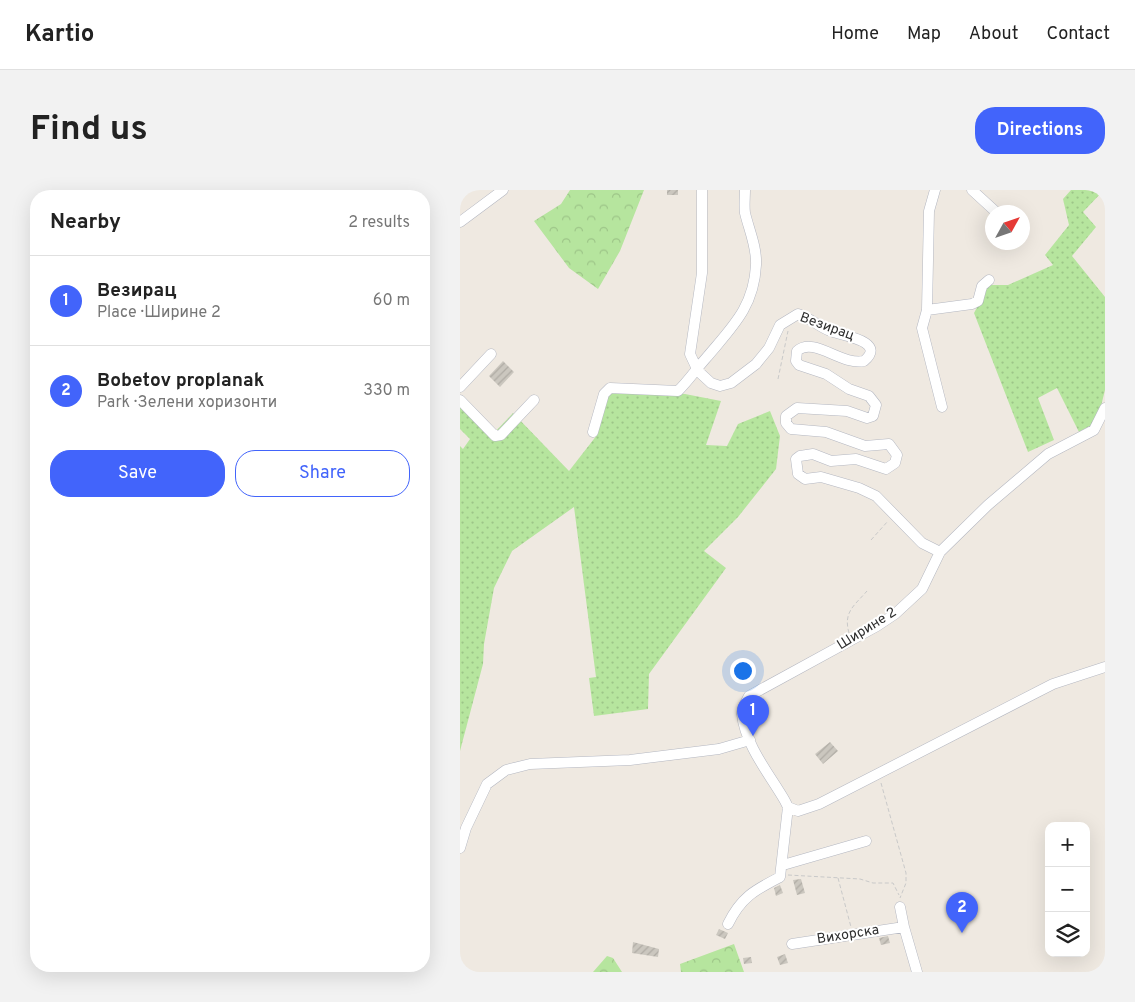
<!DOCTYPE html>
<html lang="en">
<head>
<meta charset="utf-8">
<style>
	body { margin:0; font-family:Overpass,sans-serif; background:#f2f2f2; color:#222 }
	.controls { position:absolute; right:15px; bottom:15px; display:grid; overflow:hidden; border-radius:10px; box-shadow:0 5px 20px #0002 }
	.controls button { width:45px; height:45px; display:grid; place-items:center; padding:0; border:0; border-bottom:1px solid #e0e0e0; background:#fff; color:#222; font:25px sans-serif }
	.compass { position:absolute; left:525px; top:15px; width:45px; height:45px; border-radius:50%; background:#fff; box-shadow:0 5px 20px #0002; rotate:50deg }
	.you { position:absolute; left:282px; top:480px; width:18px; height:18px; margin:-12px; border:4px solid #fff; border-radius:50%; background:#1a73e8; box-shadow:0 0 0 8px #1a73e833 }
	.badge { display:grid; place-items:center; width:32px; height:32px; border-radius:50%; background:#4264fb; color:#fff; font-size:16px; font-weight:700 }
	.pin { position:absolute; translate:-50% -41px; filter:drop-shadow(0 1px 2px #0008) }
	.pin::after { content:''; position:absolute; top:26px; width:18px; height:15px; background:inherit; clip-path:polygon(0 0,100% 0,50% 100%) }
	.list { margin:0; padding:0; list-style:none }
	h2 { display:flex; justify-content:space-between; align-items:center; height:65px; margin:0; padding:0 20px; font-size:21px }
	h2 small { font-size:16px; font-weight:400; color:#767676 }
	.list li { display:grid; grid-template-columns:32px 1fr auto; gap:15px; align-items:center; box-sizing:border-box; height:90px; padding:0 20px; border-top:1px solid #e0e0e0 }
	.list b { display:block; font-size:19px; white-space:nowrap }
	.list p { margin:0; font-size:16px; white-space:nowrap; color:#767676 }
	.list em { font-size:16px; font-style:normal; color:#767676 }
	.actions { display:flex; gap:10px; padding:15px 20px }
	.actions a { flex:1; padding:11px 0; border:1px solid #4264fb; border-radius:20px; text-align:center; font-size:18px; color:#4264fb }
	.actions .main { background:#4264fb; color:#fff }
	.icon { flex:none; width:28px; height:28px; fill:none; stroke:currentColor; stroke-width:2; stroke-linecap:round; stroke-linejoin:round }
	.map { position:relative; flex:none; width:645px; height:782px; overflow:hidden; border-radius:20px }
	header { display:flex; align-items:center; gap:30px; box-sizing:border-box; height:70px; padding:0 25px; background:#fff; border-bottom:1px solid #e0e0e0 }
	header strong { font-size:24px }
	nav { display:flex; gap:28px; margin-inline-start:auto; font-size:18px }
	.intro { display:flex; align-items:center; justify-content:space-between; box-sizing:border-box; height:120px; padding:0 30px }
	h1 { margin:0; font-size:35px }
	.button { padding:12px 22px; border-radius:20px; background:#4264fb; color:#fff; font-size:18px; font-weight:700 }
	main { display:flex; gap:30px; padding:0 30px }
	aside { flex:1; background:#fff; border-radius:20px; box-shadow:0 5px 20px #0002 }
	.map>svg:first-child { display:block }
	.grass { fill:url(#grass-dots) }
	.forest { fill:url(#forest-crowns) }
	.building { fill:url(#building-hatch) }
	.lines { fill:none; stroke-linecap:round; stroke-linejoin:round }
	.minor-casing { stroke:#b4b7c1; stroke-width:11 }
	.path { stroke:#c9c9c9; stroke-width:1; stroke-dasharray:4 2.5; stroke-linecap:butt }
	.minor { stroke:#fff; stroke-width:10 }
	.labels { text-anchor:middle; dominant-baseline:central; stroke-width:4; stroke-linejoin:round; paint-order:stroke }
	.street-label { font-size:14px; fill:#2e2e2e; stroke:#fff }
</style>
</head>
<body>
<header>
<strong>Kartio</strong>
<nav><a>Home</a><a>Map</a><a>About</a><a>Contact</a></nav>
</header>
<div class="intro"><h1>Find us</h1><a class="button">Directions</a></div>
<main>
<aside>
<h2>Nearby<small>2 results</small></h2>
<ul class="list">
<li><span class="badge">1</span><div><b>Везирац</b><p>Place · Ширине 2</p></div><em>60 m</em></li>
<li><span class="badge">2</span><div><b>Bobetov proplanak</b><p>Park · Зелени хоризонти</p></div><em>330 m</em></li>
</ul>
<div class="actions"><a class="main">Save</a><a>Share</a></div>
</aside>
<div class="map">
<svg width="645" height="782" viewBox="0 0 645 782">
	<defs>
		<pattern id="grass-dots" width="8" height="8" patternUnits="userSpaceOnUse" patternTransform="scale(1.25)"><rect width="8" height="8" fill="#b6e59e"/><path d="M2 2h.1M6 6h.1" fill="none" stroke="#9dc588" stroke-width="1.8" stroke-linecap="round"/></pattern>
		<pattern id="forest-crowns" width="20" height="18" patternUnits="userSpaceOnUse" patternTransform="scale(1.25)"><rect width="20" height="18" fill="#b6e59e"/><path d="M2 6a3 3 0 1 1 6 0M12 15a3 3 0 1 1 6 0" fill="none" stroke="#9dc588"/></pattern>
		<pattern id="building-hatch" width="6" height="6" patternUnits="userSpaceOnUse" patternTransform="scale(1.25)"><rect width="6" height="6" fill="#cbc7bf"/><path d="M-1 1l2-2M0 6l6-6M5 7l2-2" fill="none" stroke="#afaba4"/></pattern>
	</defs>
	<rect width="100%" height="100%" fill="#efe9e1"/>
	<path class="grass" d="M611,0H644L623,22L636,37L612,66L645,107V200L637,232L619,242L597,198L578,208L594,250L568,262L514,123L529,95H548L593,75L585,65L609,35L603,9Z
		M146,202L225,204L261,211L246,255L267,256L278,234L310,221L320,246L316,279L278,327L244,361L266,378L189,484L188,519L134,526L129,488L136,487L114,317L52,361L34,398L24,454L23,474L0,561V256L3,259L10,249L0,239V215L31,246L53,223L109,281L137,245Z"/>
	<path class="forest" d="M110,0H184L160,61L138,99L109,78L74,31L101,14Z
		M274,754L284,782H221L220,774Z
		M147,766L153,768L162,782H133Z"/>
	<path class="building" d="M207,0H218V5H207Z
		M43,171L54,182L40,197L29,186Z
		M370,552L378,561L363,574L355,564Z
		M341,689L345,703L337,705L333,690Z
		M320,695L323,703L316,706L314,698Z
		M259,739L268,743L265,749L256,745Z
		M428,746L430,753L421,755L419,748Z
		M173,752L199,759L198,767L172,763Z
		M325,764L328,773L320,775L317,767Z
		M291,767L292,773L284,774L283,768Z"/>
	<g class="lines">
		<defs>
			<path id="minor" d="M242,0V83L230,164L238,181L251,193L260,196L271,193L296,174L309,158L320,135L338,124C350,128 358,136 370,141C380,145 428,151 404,171C381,176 354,146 337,161L336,171L339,175L366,184L389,199L409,206L416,215L413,226L407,228L387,221L337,218L326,226V233L331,239L366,242L405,256L429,254L437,265L435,273L426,279L396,269L371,271L353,264L340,266L336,269L338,284L345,289L361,287L399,298L416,306L462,353L480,362
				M475,0L469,21L467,120L462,138L482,217
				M512,0L536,22
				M0,32L43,0
				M467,120L512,114L518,111L522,96L529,90
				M0,197L31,164
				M0,210L35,246L41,245L74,210
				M645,218L634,240L588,264L528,315L480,362L462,399L435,424L417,436L289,506C286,512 282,517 282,524C285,555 310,585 325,611L328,617L338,621L359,614L593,494L645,477
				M133,242L144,204L150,198L218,201C229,190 237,178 247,167C272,137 294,117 296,75C297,57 289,40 285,23C284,16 285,7 285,0
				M0,658L6,638L27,594L46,580L70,574L170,570L259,559L290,550
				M323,675L406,651
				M440,717L444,737L457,782
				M268,734C281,707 295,700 320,687L328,617
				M332,754L444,737"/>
		</defs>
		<use href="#minor" class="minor-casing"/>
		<path class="path" d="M318,189L328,141
			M411,350L428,331
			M389,443C383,422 394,416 407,401
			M421,593L446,683V693L440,708
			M328,685L400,689L413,693H433L439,705
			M378,688L391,737"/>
		<use href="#minor" class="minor"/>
	</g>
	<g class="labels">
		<g class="street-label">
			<text transform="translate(367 137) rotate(20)">Везирац</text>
			<text transform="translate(407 439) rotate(-32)">Ширине 2</text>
			<text transform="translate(388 745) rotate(-9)">Вихорска</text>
		</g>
	</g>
</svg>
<div class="controls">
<button>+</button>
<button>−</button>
<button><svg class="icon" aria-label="layers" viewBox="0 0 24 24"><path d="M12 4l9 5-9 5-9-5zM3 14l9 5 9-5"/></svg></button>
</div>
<svg class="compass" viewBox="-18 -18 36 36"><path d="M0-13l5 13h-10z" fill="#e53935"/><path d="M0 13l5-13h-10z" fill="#767676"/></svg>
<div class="you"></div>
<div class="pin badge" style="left:293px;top:546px">1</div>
<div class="pin badge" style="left:502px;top:743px">2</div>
</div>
</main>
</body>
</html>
